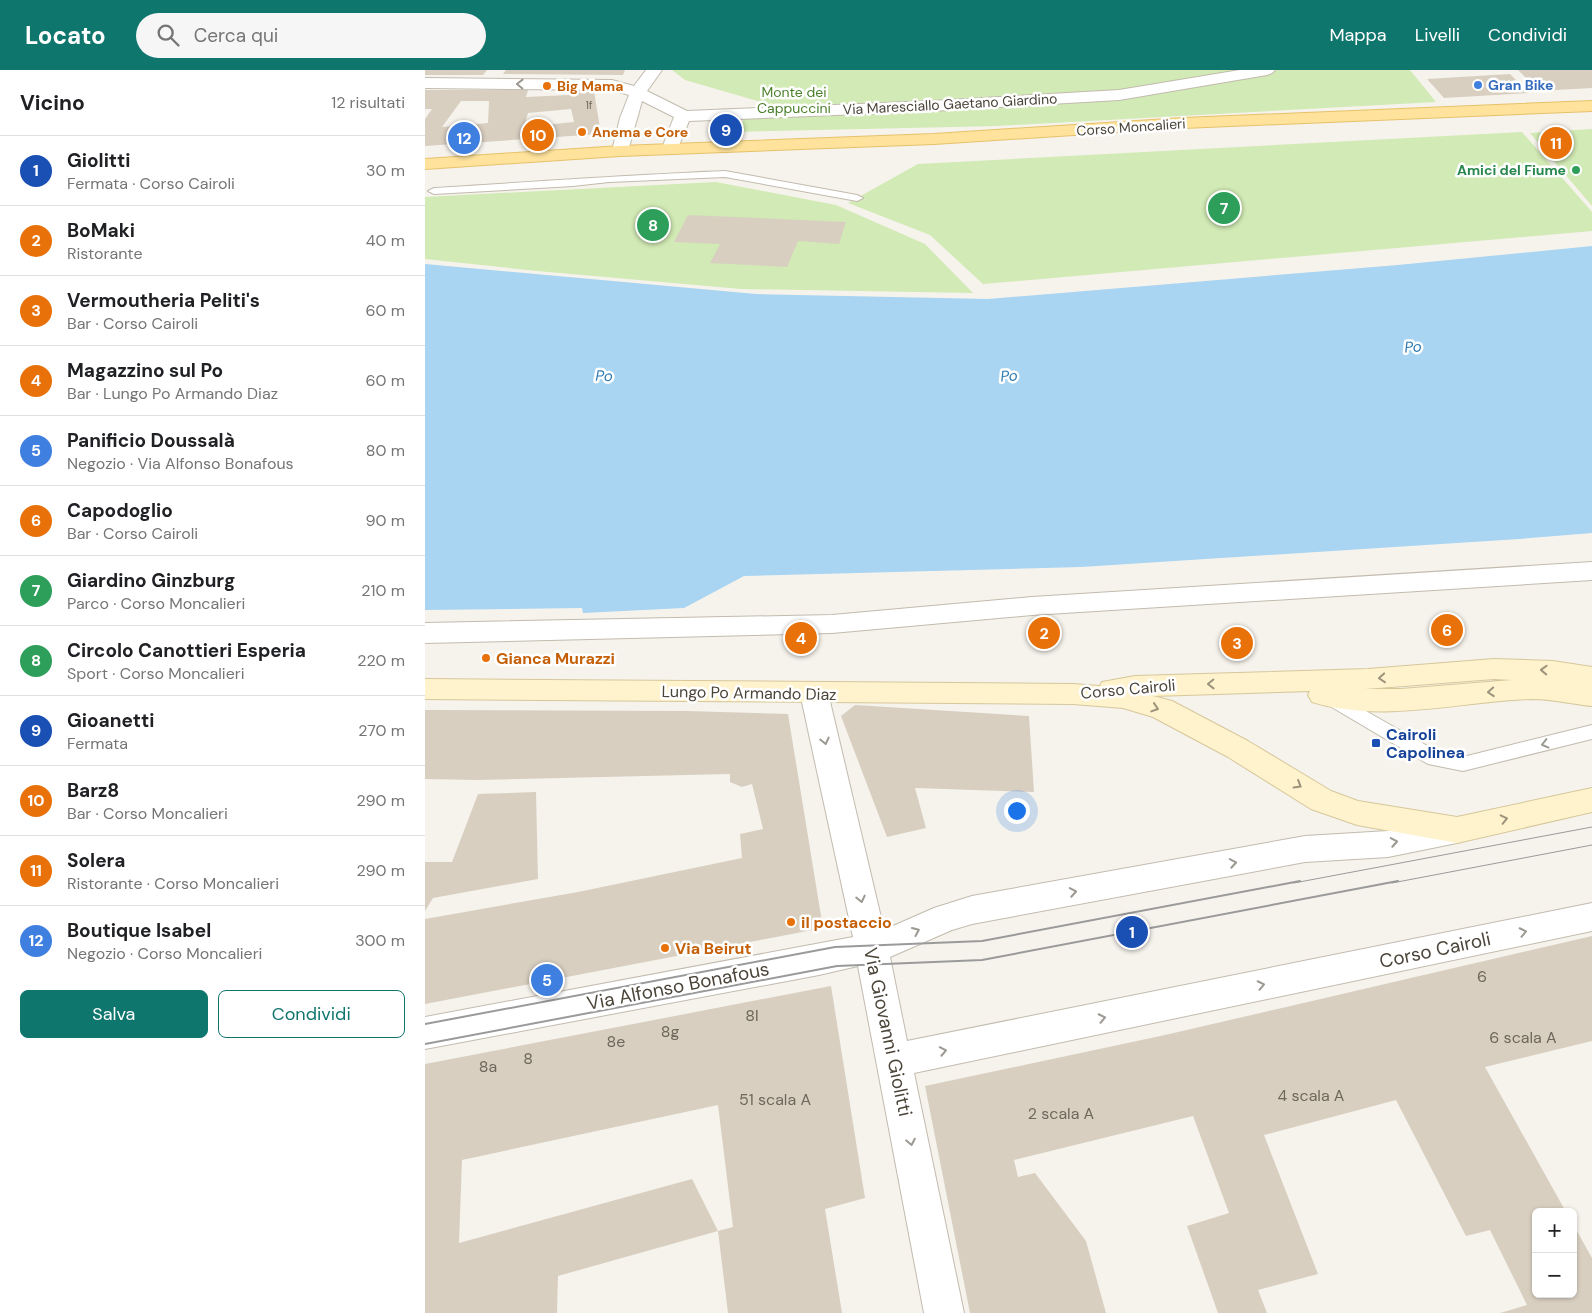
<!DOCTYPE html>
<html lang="it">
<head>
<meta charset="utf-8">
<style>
	body { margin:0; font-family:"DM Sans",sans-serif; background:#f6f6f6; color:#202124 }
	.controls { position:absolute; right:15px; bottom:15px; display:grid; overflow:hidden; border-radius:8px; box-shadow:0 1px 4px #0004 }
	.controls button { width:45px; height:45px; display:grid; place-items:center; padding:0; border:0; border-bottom:1px solid #e0e0e0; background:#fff; color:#202124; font:25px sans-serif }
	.you { position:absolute; left:591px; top:740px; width:18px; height:18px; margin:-12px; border:4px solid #fff; border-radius:50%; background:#1a73e8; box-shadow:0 0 0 8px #1a73e833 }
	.badge { display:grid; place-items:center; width:32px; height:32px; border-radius:50%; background:#0f766e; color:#fff; font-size:16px; font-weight:700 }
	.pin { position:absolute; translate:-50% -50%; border:2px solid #fff; box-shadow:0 1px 5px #0006 }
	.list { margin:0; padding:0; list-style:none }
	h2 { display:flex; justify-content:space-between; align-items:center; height:65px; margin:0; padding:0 20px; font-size:21px }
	h2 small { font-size:16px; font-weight:400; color:#757577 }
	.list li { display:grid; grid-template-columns:32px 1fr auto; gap:15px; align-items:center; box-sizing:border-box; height:70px; padding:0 20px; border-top:1px solid #e0e0e0 }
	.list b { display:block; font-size:19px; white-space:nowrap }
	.list p { margin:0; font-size:16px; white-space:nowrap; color:#757577 }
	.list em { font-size:16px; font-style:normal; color:#757577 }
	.actions { display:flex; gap:10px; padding:15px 20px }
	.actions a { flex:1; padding:11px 0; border:1px solid #0f766e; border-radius:8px; text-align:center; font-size:18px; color:#0f766e }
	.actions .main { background:#0f766e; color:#fff }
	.icon { flex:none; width:28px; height:28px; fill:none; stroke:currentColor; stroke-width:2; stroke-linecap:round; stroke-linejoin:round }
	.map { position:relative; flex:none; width:1167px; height:1243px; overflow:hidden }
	header { display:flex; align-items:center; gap:30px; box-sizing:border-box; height:70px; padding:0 25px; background:#0f766e; color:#fff }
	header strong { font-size:24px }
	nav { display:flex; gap:28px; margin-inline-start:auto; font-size:18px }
	.search { width:350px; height:45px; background:#f6f6f6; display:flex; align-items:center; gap:12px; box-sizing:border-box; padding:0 18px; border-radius:28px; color:#757577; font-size:19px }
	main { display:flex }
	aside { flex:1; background:#fff }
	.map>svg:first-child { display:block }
	.green { fill:#d2eab5 }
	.water { fill:#a9d4f2 }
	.building { fill:#d8cfc1; fill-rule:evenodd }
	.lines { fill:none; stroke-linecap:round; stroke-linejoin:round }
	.service-casing { stroke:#c2bbae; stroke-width:2 }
	.pedestrian-casing { stroke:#c2bbae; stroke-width:2 }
	.minor-casing { stroke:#c2bbae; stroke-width:2 }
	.secondary-casing { stroke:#d6c79b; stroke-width:2 }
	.primary-casing { stroke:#e6c16a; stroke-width:2 }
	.service { fill:#fff; fill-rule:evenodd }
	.pedestrian { fill:#fff; fill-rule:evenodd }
	.minor { fill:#fff; fill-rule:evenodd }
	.secondary { fill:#fff3cd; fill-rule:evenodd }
	.primary { fill:#ffe39c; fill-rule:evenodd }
	.tram-far1 { stroke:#9a9a9a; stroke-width:1 }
	.tram { stroke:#9a9a9a; stroke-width:2 }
	.oneway { stroke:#9c9892 }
	.oneway2 { stroke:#9c937c }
	.shop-dot { fill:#3f7fe0; stroke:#fff; stroke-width:2 }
	.food-dot { fill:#e8710a; stroke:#fff; stroke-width:2 }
	.leisure-dot { fill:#2e9e5b; stroke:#fff; stroke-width:2 }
	.transit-dot { fill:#1a4fb4; stroke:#fff; stroke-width:2 }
	.labels { text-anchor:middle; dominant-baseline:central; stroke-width:5; stroke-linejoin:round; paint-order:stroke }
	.far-number-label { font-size:11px; fill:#6e675b }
	.far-shop-label { font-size:14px; font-weight:bold; fill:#366cbe; stroke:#fff; text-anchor:start }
	.far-food-label { font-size:14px; font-weight:bold; fill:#c56008; stroke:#fff; text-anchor:start }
	.far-park-label { font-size:14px; fill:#4a7f2a; stroke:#fff }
	.far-street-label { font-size:14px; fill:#4b4439; stroke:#fff }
	.far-leisure-label { font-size:14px; font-weight:bold; fill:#27864d; stroke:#fff; text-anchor:end }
	.far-water-label { font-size:15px; font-style:italic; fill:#2e7ab2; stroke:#fff }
	.food-label { font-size:16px; font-weight:bold; fill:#c56008; stroke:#fff; text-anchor:start }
	.street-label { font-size:16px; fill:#4b4439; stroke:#fff }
	.transit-label { font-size:16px; font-weight:bold; fill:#164399; stroke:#fff; text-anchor:start }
	.near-number-label { font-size:16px; fill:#6e675b }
	.near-street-label { font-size:19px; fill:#4b4439; stroke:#fff }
</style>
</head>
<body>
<header>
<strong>Locato</strong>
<div class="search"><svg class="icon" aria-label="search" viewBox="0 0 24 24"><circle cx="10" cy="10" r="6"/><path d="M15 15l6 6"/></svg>Cerca qui</div>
<nav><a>Mappa</a><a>Livelli</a><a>Condividi</a></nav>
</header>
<main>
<aside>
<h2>Vicino<small>12 risultati</small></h2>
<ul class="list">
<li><span class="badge" style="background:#1a4fb4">1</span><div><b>Giolitti</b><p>Fermata · Corso Cairoli</p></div><em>30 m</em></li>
<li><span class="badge" style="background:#e8710a">2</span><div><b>BoMaki</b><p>Ristorante</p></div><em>40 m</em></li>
<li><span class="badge" style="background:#e8710a">3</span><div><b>Vermoutheria Peliti's</b><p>Bar · Corso Cairoli</p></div><em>60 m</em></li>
<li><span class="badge" style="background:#e8710a">4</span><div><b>Magazzino sul Po</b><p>Bar · Lungo Po Armando Diaz</p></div><em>60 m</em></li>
<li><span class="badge" style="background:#3f7fe0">5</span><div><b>Panificio Doussalà</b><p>Negozio · Via Alfonso Bonafous</p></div><em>80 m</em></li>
<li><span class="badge" style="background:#e8710a">6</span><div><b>Capodoglio</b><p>Bar · Corso Cairoli</p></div><em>90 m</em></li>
<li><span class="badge" style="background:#2e9e5b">7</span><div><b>Giardino Ginzburg</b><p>Parco · Corso Moncalieri</p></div><em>210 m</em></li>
<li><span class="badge" style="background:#2e9e5b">8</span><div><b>Circolo Canottieri Esperia</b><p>Sport · Corso Moncalieri</p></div><em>220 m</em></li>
<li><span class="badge" style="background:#1a4fb4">9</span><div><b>Gioanetti</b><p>Fermata</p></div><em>270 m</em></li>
<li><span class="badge" style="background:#e8710a">10</span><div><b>Barz8</b><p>Bar · Corso Moncalieri</p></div><em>290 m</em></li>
<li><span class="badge" style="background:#e8710a">11</span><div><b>Solera</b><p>Ristorante · Corso Moncalieri</p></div><em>290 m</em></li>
<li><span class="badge" style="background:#3f7fe0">12</span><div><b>Boutique Isabel</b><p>Negozio · Corso Moncalieri</p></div><em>300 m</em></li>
</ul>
<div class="actions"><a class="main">Salva</a><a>Condividi</a></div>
</aside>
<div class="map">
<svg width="1167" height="1243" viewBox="0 0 1167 1243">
	<rect width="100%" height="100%" fill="#f6f3ec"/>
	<path class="green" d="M247,0H985L1011,32L572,56L307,62L336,32L260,10Z
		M1167,59V136L1105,63Z
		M1097,62L1167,142V161L558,214L505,165L423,133L493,94Z
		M291,112L411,135L500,174L548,223L316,219L112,201L0,189V127Z"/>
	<path class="water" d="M1167,176V463L1094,469L656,497L319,506L259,538L158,543L157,538L0,540V194L331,224L563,229L973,195Z"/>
	<path class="building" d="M0,0H62L58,5H0Z
		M81,0H200L198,5L78,4Z
		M1093,0H1167V18L1114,21Z
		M1085,4L1104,23L1019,28L1002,9Z
		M0,20H103L101,27L144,25L143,21H169L176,64L0,76V49L7,39H0ZM36,31H64L63,53L17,57ZM146,39L149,52L99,57L103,43Z
		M263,145L421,152L414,174L373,171L362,197L285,193L295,174L249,172Z
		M430,635L604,646L609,722L490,718L501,758L462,767L416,646Z
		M0,640L261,641L363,644L398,858L0,934V849L153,822L317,788L315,764L338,759L327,714L317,717L305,712V704L53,710L0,709Z
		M111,722L113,809L8,828L0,841V792H27L53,724Z
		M1167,866V971L1060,997L1141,1142H1111V1224H1148V1154L1167,1188V1243H1075L1102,1235L1065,1160L1041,1166L971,1030L839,1065L893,1204L833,1220L842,1243H793L762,1156L804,1143L768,1046L589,1090L593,1107L610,1103L661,1171L681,1243H545L500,1016L740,965Z
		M406,916L440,1128L400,1139L417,1243H303L293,1161L308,1157L293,1035L37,1090L34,1173L267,1109L293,1161L133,1206L132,1243H0V994Z"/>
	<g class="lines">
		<defs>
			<path id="service" d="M300,101L432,125L438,128L432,131L300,107L184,112L148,116L9,124L3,121L9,118C106,112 203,105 300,101Z
				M904,620L1013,682L1038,687L1167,655V669L1038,701L1003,694L898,632L895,627L898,622Z"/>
			<path id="pedestrian" d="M1167,492V510L607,545L407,563L0,573V553L407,545L607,527Z"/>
			<path id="minor" d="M221,0H237L222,21L262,41L506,31L694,20L815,0H850L847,3L842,5L694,30L506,41L264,51L253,78L251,82H239L237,78L249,47L217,31L203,81L201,85H189L187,81L195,48L204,25L187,20L0,18V8L187,10L209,16Z
				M389,613L399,616L403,623L459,860L509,838L547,826L880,766L963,761L1032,747L1043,751L1047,760L1043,769L1032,773L963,787L880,792L547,854L527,860L465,887L482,971L1167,833V861L489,1003L539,1243H499L433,896L394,905L0,979V947L428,867L375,623L379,616Z"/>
			<path id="secondary" d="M1069,589L1128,591L1167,597V636C1147,634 1127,629 1107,629C1035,631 957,654 887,632L883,625L885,621L728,626L747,631L823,671L906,721L933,731L1032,747L1167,718V742L1032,773L932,755L886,739L803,687L728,647L698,638L648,634L0,629V609L648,614L675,616L677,612L710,606L943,599ZM1069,609L1087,610L976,619H940Z"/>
			<path id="primary" d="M1167,31V41L758,58L509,74L195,86L0,99V89L195,76L509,64L758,48Z"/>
		</defs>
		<use href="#service" class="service-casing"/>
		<use href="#pedestrian" class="pedestrian-casing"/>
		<use href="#minor" class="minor-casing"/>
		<use href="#secondary" class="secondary-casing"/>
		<use href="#primary" class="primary-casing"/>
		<use href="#service" class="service"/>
		<use href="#pedestrian" class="pedestrian"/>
		<use href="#minor" class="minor"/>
		<use href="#secondary" class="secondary"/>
		<use href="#primary" class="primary"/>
		<path class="tram-far1" d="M869,813L1167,757
			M967,813L1167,775"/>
		<path class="tram" d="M0,954L410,877L557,871L875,811
			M0,974L412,896L557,890L973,811"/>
	</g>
	<defs><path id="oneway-chevron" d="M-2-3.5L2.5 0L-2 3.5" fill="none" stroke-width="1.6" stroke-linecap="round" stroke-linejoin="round" transform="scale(1.25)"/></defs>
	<g class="oneway">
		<use href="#oneway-chevron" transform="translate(95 14) rotate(-179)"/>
		<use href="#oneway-chevron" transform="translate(400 671) rotate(77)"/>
		<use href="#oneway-chevron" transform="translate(1120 674) rotate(166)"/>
		<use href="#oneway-chevron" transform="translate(969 772) rotate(-10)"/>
		<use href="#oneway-chevron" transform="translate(808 793) rotate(-10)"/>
		<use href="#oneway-chevron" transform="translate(648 822) rotate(-10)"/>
		<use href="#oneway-chevron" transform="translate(436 829) rotate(77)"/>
		<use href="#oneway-chevron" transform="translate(491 861) rotate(-24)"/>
		<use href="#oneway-chevron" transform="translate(1098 862) rotate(-12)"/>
		<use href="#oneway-chevron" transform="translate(836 915) rotate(-12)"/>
		<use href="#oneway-chevron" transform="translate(677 948) rotate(-12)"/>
		<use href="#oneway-chevron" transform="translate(518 981) rotate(-11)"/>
		<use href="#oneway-chevron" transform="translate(486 1072) rotate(79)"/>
	</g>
	<g class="oneway2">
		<use href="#oneway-chevron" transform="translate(1119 600) rotate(-178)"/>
		<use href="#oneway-chevron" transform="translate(957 608) rotate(175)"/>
		<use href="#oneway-chevron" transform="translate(786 614) rotate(179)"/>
		<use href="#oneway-chevron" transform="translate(1066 622) rotate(176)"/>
		<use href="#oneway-chevron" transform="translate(730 638) rotate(18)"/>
		<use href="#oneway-chevron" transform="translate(873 715) rotate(31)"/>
		<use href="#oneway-chevron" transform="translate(1079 749) rotate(-13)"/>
	</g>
	<circle class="shop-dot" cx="1053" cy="15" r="5"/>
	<g class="food-dot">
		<circle cx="122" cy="16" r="5"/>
		<circle cx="157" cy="62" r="5"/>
		<circle cx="61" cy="588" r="5"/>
		<circle cx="366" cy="852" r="5"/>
		<circle cx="240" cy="878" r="5"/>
	</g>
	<circle class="leisure-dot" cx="1151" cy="100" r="5"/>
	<rect class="transit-dot" x="946" y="668" width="10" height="10" rx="2.5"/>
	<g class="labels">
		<g class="far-number-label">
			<text x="164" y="35">1f</text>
		</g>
		<g class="far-shop-label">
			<text x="1063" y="15">Gran Bike</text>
		</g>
		<g class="far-food-label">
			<text x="132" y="16">Big Mama</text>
			<text x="167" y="62">Anema e Core</text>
		</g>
		<g class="far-park-label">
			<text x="369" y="22">Monte dei<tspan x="369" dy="16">Cappuccini</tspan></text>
		</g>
		<g class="far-street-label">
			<text transform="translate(525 34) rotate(-3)">Via Maresciallo Gaetano Giardino</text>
			<text transform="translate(706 57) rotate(-4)">Corso Moncalieri</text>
		</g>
		<g class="far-leisure-label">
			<text x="1141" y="100">Amici del Fiume</text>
		</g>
		<g class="far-water-label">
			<text transform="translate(988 277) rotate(-4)">Po</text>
			<text transform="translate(179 306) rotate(1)">Po</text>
			<text transform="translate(584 306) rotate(-4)">Po</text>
		</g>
		<g class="food-label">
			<text x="71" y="588">Gianca Murazzi</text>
			<text x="376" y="852">il postaccio</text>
			<text x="250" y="878">Via Beirut</text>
		</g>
		<g class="street-label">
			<text transform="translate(703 619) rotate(-5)">Corso Cairoli</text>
			<text transform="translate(324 623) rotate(1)">Lungo Po Armando Diaz</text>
		</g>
		<g class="transit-label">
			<text x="961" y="664">Cairoli<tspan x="961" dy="18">Capolinea</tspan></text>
		</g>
		<g class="near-number-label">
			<text x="1057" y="906">6</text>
			<text x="327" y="945">8l</text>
			<text x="245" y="961">8g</text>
			<text x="1098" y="967">6 scala A</text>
			<text x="191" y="971">8e</text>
			<text x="103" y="988">8</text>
			<text x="63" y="996">8a</text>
			<text x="886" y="1025">4 scala A</text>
			<text x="350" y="1029">51 scala A</text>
			<text x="636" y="1043">2 scala A</text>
		</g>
		<g class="near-street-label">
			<text transform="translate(1010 880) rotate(-12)">Corso Cairoli</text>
			<text transform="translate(253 916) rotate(-11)">Via Alfonso Bonafous</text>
			<text transform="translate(463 962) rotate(78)">Via Giovanni Giolitti</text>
		</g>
	</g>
</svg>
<div class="controls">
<button>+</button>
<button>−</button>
</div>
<div class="you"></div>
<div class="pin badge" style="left:707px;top:862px;background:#1a4fb4">1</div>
<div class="pin badge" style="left:619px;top:563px;background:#e8710a">2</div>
<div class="pin badge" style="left:812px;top:573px;background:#e8710a">3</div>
<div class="pin badge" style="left:376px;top:568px;background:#e8710a">4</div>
<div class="pin badge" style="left:122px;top:910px;background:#3f7fe0">5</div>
<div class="pin badge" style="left:1022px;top:560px;background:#e8710a">6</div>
<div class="pin badge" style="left:799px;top:138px;background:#2e9e5b">7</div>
<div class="pin badge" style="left:228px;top:155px;background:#2e9e5b">8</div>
<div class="pin badge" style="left:301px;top:60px;background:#1a4fb4">9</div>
<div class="pin badge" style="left:113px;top:65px;background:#e8710a">10</div>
<div class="pin badge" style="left:1131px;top:73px;background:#e8710a">11</div>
<div class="pin badge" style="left:39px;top:68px;background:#3f7fe0">12</div>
</div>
</main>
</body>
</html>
